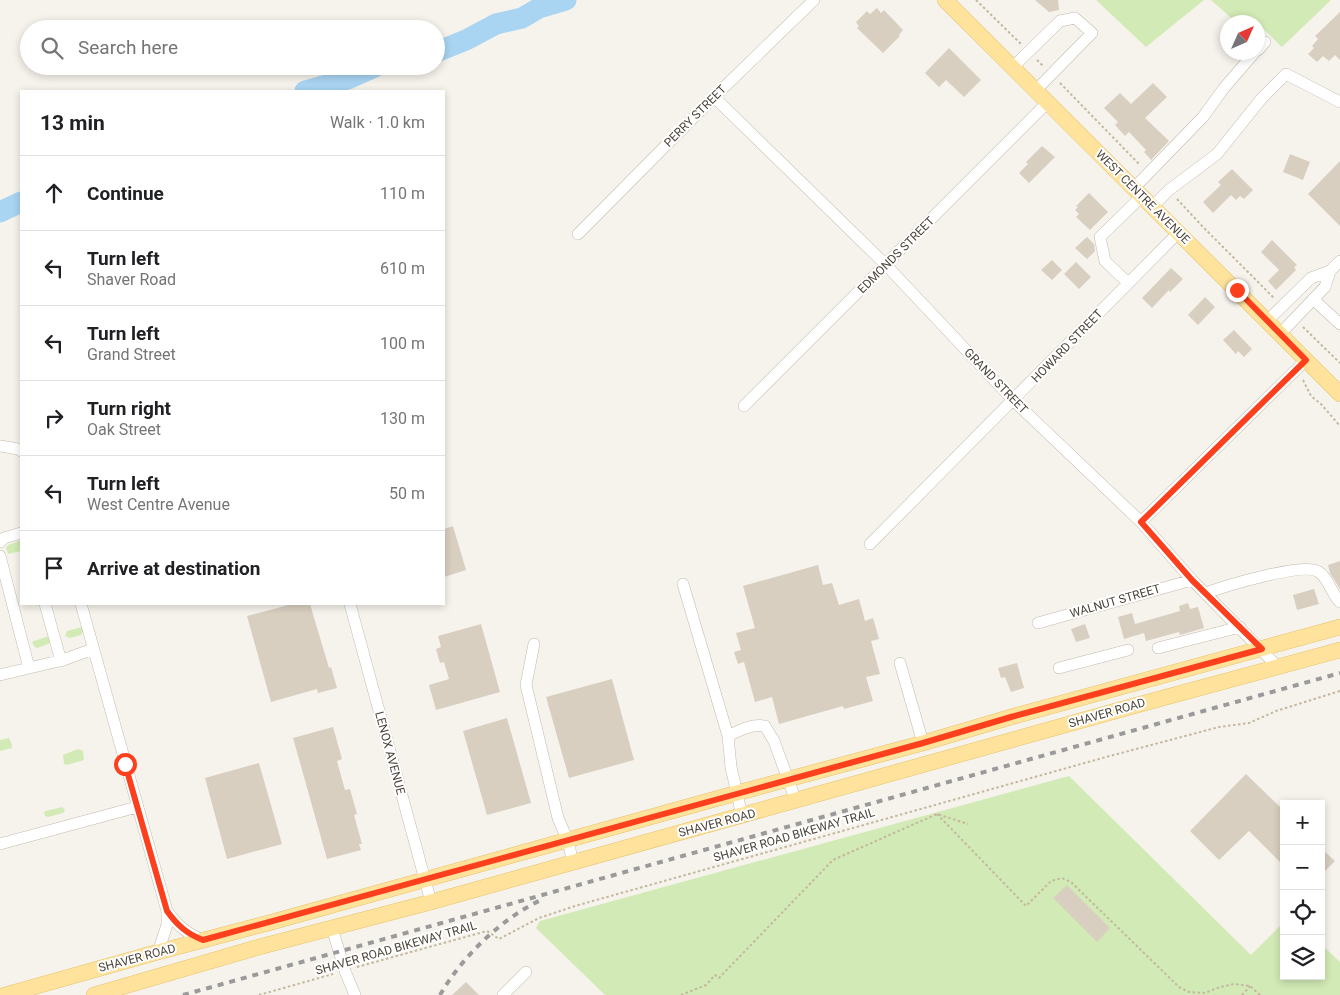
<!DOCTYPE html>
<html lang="en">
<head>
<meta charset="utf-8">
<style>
	body { margin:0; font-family:Roboto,sans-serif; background:#f2f2f2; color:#202124 }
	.controls { position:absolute; right:15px; bottom:15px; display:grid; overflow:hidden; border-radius:0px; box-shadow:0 2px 8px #0003 }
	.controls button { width:45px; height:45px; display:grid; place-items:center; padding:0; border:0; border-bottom:1px solid #e0e0e0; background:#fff; color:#202124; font:25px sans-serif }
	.compass { position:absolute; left:1220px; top:15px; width:45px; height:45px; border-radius:50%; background:#fff; box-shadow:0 2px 8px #0003; rotate:45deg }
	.stop { position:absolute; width:15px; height:15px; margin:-11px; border:4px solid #fc3f1d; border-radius:50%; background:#fff }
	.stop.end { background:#fc3f1d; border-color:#fff; box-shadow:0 1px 5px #0008 }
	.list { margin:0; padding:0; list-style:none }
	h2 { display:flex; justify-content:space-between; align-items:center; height:65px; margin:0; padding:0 20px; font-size:21px }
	h2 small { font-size:16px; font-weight:400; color:#757577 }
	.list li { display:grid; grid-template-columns:32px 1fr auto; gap:15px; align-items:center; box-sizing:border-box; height:75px; padding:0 20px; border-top:1px solid #e0e0e0 }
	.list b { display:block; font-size:19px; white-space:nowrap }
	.list p { margin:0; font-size:16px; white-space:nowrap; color:#757577 }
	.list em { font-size:16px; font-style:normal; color:#757577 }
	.icon { flex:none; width:28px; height:28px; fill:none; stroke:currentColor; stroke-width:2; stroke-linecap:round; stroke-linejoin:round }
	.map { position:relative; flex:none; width:1340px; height:995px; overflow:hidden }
	.search { position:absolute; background:#fff; box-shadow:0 2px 8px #0003; left:20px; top:20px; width:425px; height:55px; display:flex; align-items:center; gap:12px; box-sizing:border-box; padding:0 18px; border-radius:28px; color:#757577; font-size:19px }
	.panel { position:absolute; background:#fff; box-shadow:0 2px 8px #0003; left:20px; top:90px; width:425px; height:515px; border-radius:0px }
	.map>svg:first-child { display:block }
	.green { fill:#d2eab5 }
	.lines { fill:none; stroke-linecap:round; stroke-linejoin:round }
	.river { stroke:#a9d4f2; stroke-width:21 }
	.building { fill:#d8cfc1 }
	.minor-casing { stroke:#c2bbae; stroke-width:12 }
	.major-casing { stroke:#e6c16a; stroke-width:16 }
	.path { stroke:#c4b79f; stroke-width:2; stroke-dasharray:2.5 2.5; stroke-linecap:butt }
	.minor { stroke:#fff; stroke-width:11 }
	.major { stroke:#ffe39c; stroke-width:15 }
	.rail { stroke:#9a9a9a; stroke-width:4; stroke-dasharray:6 6; stroke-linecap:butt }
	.route { stroke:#fc3f1d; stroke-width:6 }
	.labels { text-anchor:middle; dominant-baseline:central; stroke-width:4; stroke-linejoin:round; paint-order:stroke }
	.street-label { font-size:12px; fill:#4b4439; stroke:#fff }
</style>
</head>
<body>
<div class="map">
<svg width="1340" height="995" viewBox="0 0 1340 995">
	<rect width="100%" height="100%" fill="#f6f3ec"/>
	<path class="green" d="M1096,0H1204L1146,47Z
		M1211,0H1331L1282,47L1251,17L1246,22H1236Z
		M19,541H21V551L8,554L6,548L8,545Z
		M82,627L83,631L81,635L70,638L65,636L67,631Z
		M49,636L51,642L48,644L37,648L34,646L32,642L34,641Z
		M9,738L12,745V748L0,751V740Z
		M78,749L83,751L84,760L67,765L64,764L63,755Z
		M1069,776L1251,955L1284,922V976H1321V944L1340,962V995H605L536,928L540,921Z
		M62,807L65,810L63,813L48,817L45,816L44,812L46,811Z"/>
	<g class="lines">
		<path class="river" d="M436,52L466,40L496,24L522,18L539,8L566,0
			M305,91L348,79L377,66
			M0,212L21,202"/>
	</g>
	<path class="building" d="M1035,0H1058L1059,10L1049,12Z
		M877,8L881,13L884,10L903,30L899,35L900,36L883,53L857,28L859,26L856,22L867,11L870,14Z
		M1340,12V60L1335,55L1329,61L1323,56L1317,62L1308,54L1314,48L1312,46L1318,39L1315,36Z
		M949,48L981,80L964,97L946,80L939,87L925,73Z
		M1153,83L1167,97L1145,118L1169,141L1151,160L1144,152L1146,150L1129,132L1125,136L1115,125L1118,122L1104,108L1120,93L1131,104Z
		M1042,146L1055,157L1029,183L1019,173L1028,164L1026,162Z
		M1290,154L1310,162L1303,180L1283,172Z
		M1340,161V226L1308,194Z
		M1232,169L1253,190L1244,199L1240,196L1236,200L1231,195L1213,213L1203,202L1221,185L1218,182Z
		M1089,193L1108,212L1090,230L1076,217L1079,214L1075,210L1078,207L1076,206Z
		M1087,237L1094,244L1095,251L1087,259L1075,248Z
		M1272,240L1297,265L1294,267L1296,270L1276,290L1268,281L1279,270L1261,252Z
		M1052,260L1062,270L1052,280L1041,270Z
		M1076,262L1091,277L1079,289L1064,274Z
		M1171,268L1183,279L1170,292L1169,290L1152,308L1142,298Z
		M1205,297L1215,307L1198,325L1188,315Z
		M1234,330L1252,349L1244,357L1238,351L1236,354L1223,340Z
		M453,526L466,570L444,577V529Z
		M1340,561V589L1330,573L1328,565Z
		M818,565L823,585L832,583L839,605L859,599L865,621L873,618L879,639L871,641L880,674L866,677L873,701L844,709L843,706L779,724L772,697L755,702L744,662L738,664L734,652L741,650L736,633L755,628L743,586Z
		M1314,589L1319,604L1297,610L1293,595Z
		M1188,603L1190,609L1198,607L1204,628L1180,635L1179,632L1146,641L1144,633L1124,639L1118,617L1132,613L1135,624L1180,611L1179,606Z
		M292,604H310L329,668L331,667L337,688L318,693L317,689L271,702L247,616Z
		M481,624L500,692L436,710L429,685L449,679L444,662L440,663L436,649L441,647L438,636Z
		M1085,624L1090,638L1076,642L1071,629Z
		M1017,663L1024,688L1011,692L1005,677L1001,678L998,668Z
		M612,679L634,760L569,778L546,697Z
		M507,718L531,803L487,815L463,731Z
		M333,727L342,759L337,761L345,790L350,789L357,814L354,815L362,844H359L361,850L327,859L293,738Z
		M259,763L282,844L227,859L205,778Z
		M1246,774L1284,811V866L1249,831L1219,860L1190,831Z
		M1321,848L1335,861L1321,875Z
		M1067,885L1110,928L1097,942L1053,898Z
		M466,982L479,995H452Z"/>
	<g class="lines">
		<defs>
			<path id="minor" d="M1258,50L1265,42
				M1013,67L1060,21L1075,18L1092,33L1036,90
				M714,97L886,265L1013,400L1141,522L1192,580L1277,666
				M1134,188L1203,117L1224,88L1255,52
				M1153,206L1169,190L1217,154L1262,98L1286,74L1340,102
				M578,234L714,97L814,0
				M1128,283L1105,261L1100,237L1142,196
				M1313,299L1340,324
				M1267,321L1311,278L1330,271L1340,261
				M1280,334L1325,287L1330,271
				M744,406L1048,102
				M0,446L18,449L21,451
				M1141,522L1306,360
				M0,542L4,538L21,533
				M870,544L1179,232
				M0,556L29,668
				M683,584L728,736
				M1206,593C1225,586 1301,563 1317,571C1328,576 1332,595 1340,602
				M45,604L61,661
				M81,604L167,911V925L158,952
				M350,604L431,902
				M1038,623L1192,580
				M534,644L526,685L558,818L568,841L573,863
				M1158,648L1240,627
				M900,663L923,743
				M1059,668L1128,650
				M0,675L63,660L93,649
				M742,816L731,767L728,736C740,730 751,724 765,726L774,741L796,801
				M0,844L137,807
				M167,911C177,925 187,934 203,940
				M332,928L345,971L355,995
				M503,995L526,972"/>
			<path id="major" d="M945,0L1340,394
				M5,995L158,952L272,922L737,793L923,743L1011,717L1340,627
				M94,995L259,947L431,902L1137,705L1340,650"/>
		</defs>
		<use href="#minor" class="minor-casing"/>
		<use href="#major" class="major-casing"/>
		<path class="path" d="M976,0L1021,44
			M1037,60L1044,67
			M1060,83L1140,165
			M1177,199L1204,228L1275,299
			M1303,327L1340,363
			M1303,380L1311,396L1321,404L1340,426
			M937,814L1026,906L1051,881L1062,878L1071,882L1179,987L1189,992L1205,993L1220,987L1234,984L1250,986L1260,995
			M357,967L487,931L499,939L539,918L575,906L1106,757L1219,727L1249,723L1276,711L1340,691
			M259,995L333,974
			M681,995L706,985L715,975L719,978L833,860L937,814L968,824
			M1242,995L1250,986"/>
		<use href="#minor" class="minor"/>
		<use href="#major" class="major"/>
		<path class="rail" d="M183,995L1340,673
			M440,995C461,958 501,919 539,901"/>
	</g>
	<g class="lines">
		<path class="route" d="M125,764L167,911C177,925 187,934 203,940L923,743L1011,717L1262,649L1192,580L1141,522L1306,360L1237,290"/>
	</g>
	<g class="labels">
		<g class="street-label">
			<text transform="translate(695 116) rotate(-45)">PERRY STREET</text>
			<text transform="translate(1143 197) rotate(45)">WEST CENTRE AVENUE</text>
			<text transform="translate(896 255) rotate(-45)">EDMONDS STREET</text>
			<text transform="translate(1067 346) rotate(-46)">HOWARD STREET</text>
			<text transform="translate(996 381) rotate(46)">GRAND STREET</text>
			<text transform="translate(1115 601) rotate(-16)">WALNUT STREET</text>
			<text transform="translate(1107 713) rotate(-16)">SHAVER ROAD</text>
			<text transform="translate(390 753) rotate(75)">LENOX AVENUE</text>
			<text transform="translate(717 823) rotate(-15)">SHAVER ROAD</text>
			<text transform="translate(794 835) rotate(-16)">SHAVER ROAD BIKEWAY TRAIL</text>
			<text transform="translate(396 948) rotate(-16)">SHAVER ROAD BIKEWAY TRAIL</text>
			<text transform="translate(137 958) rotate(-15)">SHAVER ROAD</text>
		</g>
	</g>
</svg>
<div class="controls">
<button>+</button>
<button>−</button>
<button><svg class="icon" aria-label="locate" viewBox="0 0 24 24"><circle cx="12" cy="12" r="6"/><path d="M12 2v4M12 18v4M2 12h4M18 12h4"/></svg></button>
<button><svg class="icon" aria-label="layers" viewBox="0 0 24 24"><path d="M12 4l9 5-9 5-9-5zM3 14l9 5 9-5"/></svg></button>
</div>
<svg class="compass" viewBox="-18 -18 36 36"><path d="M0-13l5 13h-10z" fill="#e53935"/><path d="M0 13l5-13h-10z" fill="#757577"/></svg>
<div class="stop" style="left:125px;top:764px"></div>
<div class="stop end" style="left:1237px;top:290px"></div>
<div class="search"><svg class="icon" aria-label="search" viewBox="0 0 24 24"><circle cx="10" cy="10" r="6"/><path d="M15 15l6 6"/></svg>Search here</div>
<section class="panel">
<h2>13 min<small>Walk · 1.0 km</small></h2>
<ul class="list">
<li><svg class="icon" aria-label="ahead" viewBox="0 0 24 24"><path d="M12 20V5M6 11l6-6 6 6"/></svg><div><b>Continue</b></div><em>110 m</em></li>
<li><svg class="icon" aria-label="left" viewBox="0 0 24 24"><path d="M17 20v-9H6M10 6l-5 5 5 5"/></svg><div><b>Turn left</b><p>Shaver Road</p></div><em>610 m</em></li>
<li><svg class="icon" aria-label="left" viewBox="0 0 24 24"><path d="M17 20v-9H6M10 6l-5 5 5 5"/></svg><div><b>Turn left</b><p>Grand Street</p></div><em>100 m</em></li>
<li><svg class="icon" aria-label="right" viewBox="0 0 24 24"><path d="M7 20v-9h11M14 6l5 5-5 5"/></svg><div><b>Turn right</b><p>Oak Street</p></div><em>130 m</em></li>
<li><svg class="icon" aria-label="left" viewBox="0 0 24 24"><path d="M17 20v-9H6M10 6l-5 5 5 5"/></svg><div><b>Turn left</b><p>West Centre Avenue</p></div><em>50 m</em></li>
<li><svg class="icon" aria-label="arrive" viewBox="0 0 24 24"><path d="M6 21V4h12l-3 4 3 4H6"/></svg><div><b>Arrive at destination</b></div></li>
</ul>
</section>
</div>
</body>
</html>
